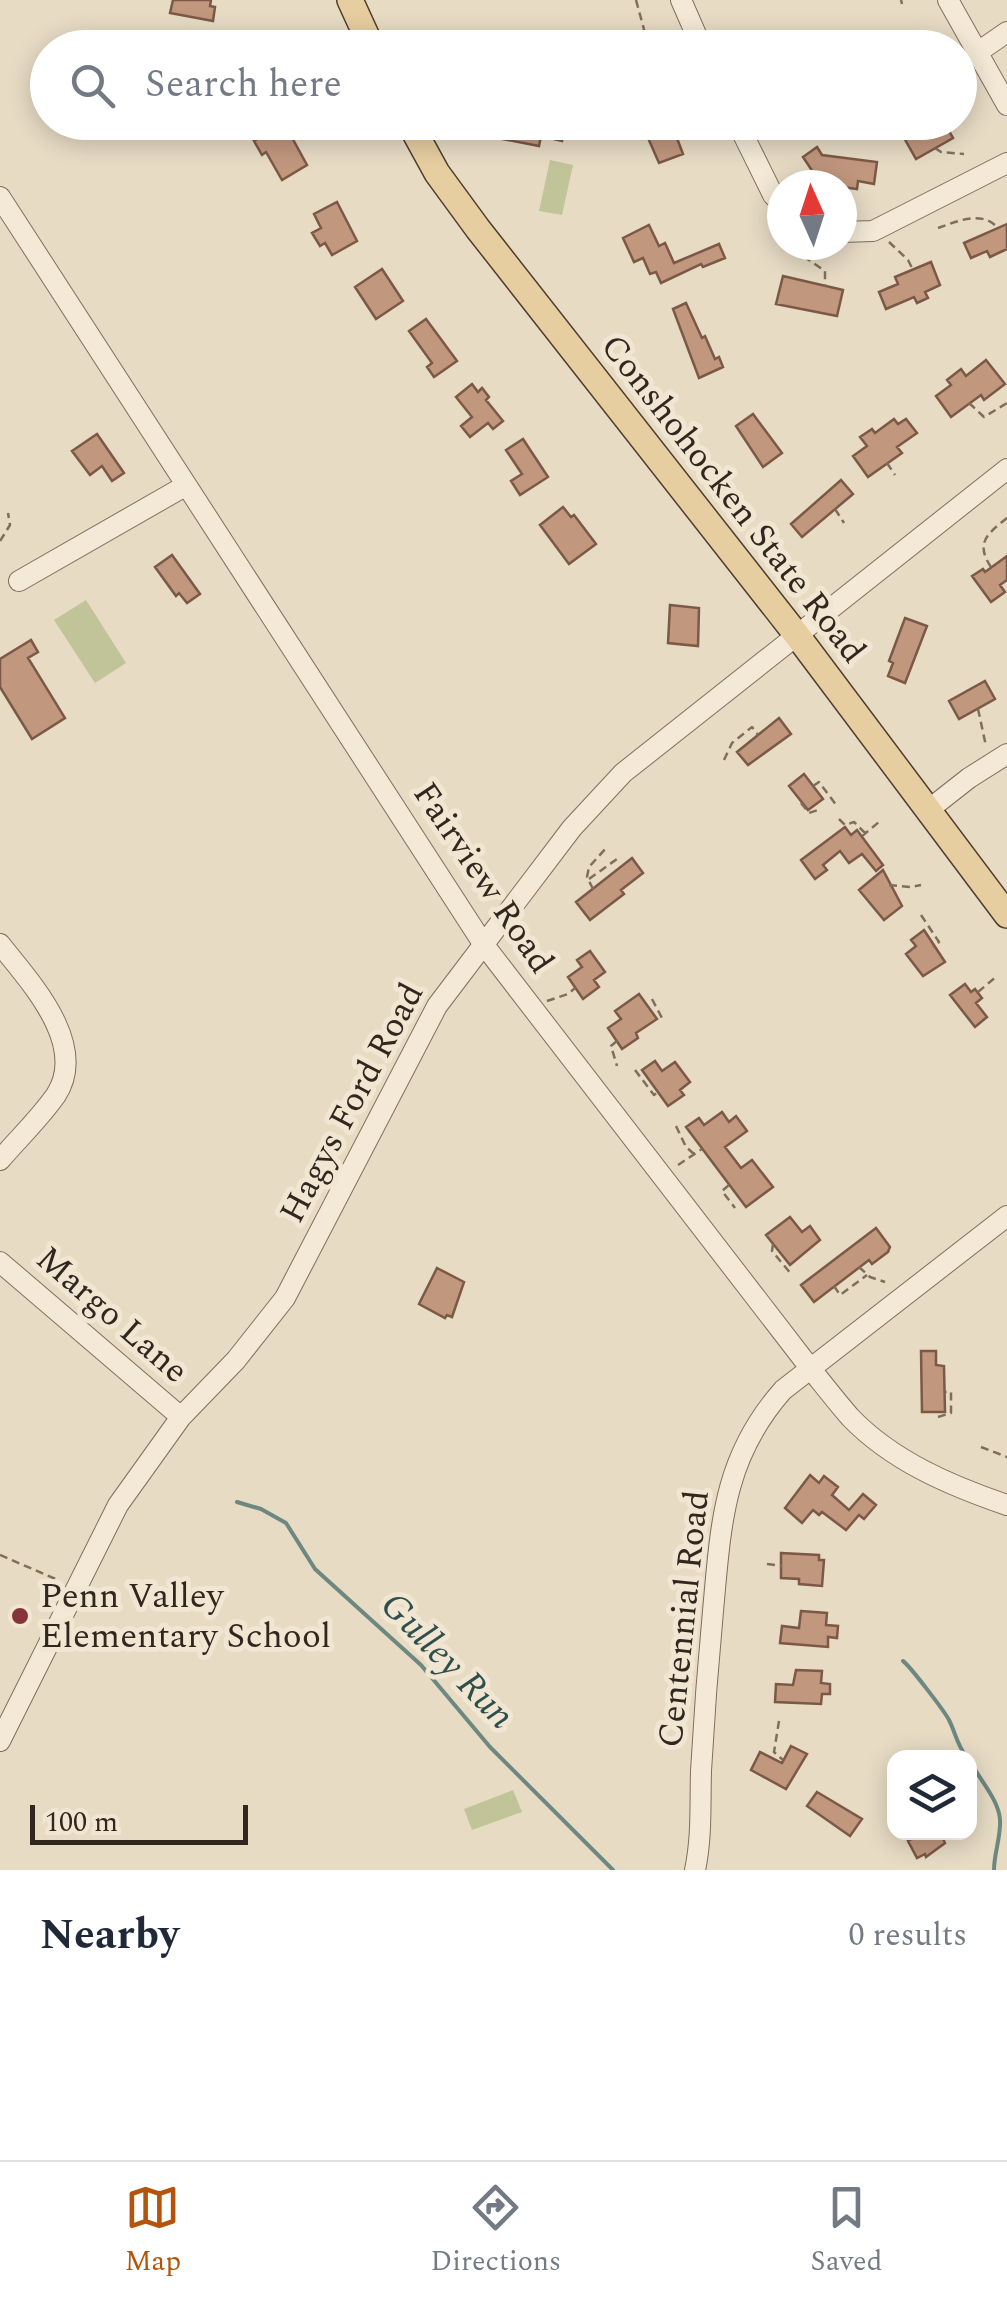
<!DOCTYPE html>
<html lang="en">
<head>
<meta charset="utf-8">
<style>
	body { margin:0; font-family:Spectral,serif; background:#f6f6f7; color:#1f2937 }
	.controls { position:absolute; right:30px; bottom:30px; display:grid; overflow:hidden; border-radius:20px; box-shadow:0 5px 25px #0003 }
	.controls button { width:90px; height:90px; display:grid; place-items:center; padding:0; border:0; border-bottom:2px solid #e0e1e3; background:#fff; color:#1f2937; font:50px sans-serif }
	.compass { position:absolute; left:767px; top:170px; width:90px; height:90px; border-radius:50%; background:#fff; box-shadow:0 5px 25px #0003; rotate:357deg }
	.scale { position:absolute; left:30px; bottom:25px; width:218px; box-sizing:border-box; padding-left:10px; border:5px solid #32271f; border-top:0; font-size:28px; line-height:35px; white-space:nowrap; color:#32271f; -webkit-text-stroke:8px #f0e6d2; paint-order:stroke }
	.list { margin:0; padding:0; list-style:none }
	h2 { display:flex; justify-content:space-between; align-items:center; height:130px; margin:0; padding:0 40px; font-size:42px }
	h2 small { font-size:32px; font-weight:400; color:#747a83 }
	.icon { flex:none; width:55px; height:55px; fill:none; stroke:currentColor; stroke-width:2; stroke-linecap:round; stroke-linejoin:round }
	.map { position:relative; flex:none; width:1007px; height:1870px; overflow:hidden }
	.search { position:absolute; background:#fff; box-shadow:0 5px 25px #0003; left:30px; right:30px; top:30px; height:110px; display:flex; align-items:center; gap:25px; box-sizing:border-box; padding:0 35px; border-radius:55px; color:#747a83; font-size:38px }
	.sheet { height:290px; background:#fff }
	nav { display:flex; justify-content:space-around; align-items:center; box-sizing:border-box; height:140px; border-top:2px solid #e0e1e3; background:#fff; font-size:28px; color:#747a83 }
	nav a { display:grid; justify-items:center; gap:5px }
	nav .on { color:#b45309 }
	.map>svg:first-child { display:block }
	.green { fill:#c1c499 }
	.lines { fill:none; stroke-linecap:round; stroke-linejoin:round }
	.stream { stroke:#6d8880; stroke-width:4 }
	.building { fill:#c1977e; stroke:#7c5946; stroke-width:2.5 }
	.minor-casing { stroke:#806e5d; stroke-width:22 }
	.major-casing { stroke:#4e3d30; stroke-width:28 }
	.path { stroke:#806e5d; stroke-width:2.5; stroke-dasharray:8 5; stroke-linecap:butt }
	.minor { stroke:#f4e9d6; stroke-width:20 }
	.major { stroke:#e6cea0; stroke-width:25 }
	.poi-dot { fill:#873438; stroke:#f0e6d2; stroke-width:4 }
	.labels { text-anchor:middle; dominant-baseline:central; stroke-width:10; stroke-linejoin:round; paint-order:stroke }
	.street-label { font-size:35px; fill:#32271f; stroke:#f0e6d2 }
	.poi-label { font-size:35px; fill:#32271f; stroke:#f0e6d2; text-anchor:start }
	.water-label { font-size:38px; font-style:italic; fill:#304f4c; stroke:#f0e6d2 }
</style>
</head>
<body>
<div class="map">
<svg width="1007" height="1870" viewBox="0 0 1007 1870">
	<rect width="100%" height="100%" fill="#e7dbc4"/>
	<path class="green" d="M550,160L573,165L562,215L539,211Z
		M86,600L126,663L95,683L54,620Z
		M513,1790L522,1812L472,1830L464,1809Z"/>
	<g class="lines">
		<path class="stream" d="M237,1502L261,1509L286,1523L315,1569L421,1665L490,1747L613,1870
			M903,1661C910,1666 945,1712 949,1720C956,1734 957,1745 967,1758
			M970,1761C979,1779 999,1800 1000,1820C1001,1837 994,1853 994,1870"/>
	</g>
	<path class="building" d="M173,0H211L210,6L215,7L213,21L170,13Z
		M500,122H548L565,126L562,141L541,136L539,146L497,138Z
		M641,122H676L672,125L683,154L659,163Z
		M928,122H944L953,138L916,159L903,136Z
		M279,126L285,136L290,134L307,165L282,180L266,152L262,155L254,141Z
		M817,147L822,155L877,162L874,184L858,181L857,189L821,184L803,157Z
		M337,202L357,241L332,255L325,243L320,246L312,233L321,228L314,214Z
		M1007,224V249L990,257L987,251L971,258L964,243Z
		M649,225L659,246L665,243L674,263L719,244L725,258L703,267L701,264L661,283L656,272L650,274L643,258L634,262L623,238Z
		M931,262L940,285L925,292L928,298L917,303L914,297L886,309L879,292L898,284L895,277Z
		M382,269L403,301L376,319L355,287Z
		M783,276L843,290L837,316L776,304Z
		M686,303L702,338L705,336L715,359L719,357L723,367L699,378L673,309Z
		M426,319L457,361L434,377L427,367L432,363L409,331Z
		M986,360L1005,384L984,400L981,395L951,417L936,396L951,385L947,380L961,369L966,376Z
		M472,384L478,392L482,388L489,397L486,400L503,421L493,429L488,423L470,437L461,426L472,417L456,397Z
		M753,414L782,453L763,467L736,426Z
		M894,419L898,424L906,419L917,433L897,447L902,453L868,477L853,456L867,446L860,437L872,429L875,433Z
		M97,434L124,473L112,481L102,466L90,475L72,451Z
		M523,439L548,477L520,495L511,481L522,474L506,450Z
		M841,480L853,494L802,537L791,524Z
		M563,507L571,517L574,515L596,544L569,564L540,525Z
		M172,555L200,594L187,603L179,593L176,596L155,567Z
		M1007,556V580L1000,585L1005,592L991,602L972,576L983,569L985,572Z
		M670,605L699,608L698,646L668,643Z
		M905,618L927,626L905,683L888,676L893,663L889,661Z
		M31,640L38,652L28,658L65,718L32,739L0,687V659Z
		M985,681L995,699L959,719L949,701Z
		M779,718L791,734L748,765L737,752Z
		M804,774L823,799L808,810L789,786Z
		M845,827L851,835L857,830L883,865L876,871L862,854L849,863L840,851L823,865L827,870L815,879L801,860Z
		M632,858L643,873L621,890L624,894L590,920L576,902Z
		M883,870L902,906L884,920L859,890Z
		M924,930L945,962L923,976L906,954L916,946L911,940Z
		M590,951L605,972L594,980L599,987L583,999L568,977L582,967L577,960Z
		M965,984L971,992L975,989L982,998L976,1003L987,1017L975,1027L950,995Z
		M639,994L657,1019L636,1033L638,1038L622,1049L608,1028L621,1019L615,1011Z
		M655,1061L662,1071L675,1062L690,1082L680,1090L684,1095L668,1106L642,1070Z
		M722,1112L729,1122L736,1116L747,1131L725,1147L741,1168L752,1160L773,1187L746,1207L686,1127L699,1118L704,1125Z
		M790,1217L802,1232L810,1226L820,1240L790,1265L766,1235Z
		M876,1228L890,1247L888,1252L872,1264L869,1260L814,1302L801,1285Z
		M437,1268L464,1282L452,1317L447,1315L445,1318L419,1304Z
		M921,1351H936V1365L944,1366L945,1412H922Z
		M810,1475L819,1483L824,1476L838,1487L832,1495L849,1510L863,1494L876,1505L864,1519L859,1515L846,1530L822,1512L819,1515L813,1510L802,1523L785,1508Z
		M781,1553L819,1555V1560H824L822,1586L799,1584V1579L781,1578Z
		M801,1611L827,1613L826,1625L838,1626L837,1638L828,1637V1647L780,1643L782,1626L799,1628Z
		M796,1670L822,1671L821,1683L830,1684V1694H822L821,1704L775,1702L776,1684L793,1685Z
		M791,1746L807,1754L786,1789L751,1770L760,1752L782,1763Z
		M817,1792L862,1819L850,1836L807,1806Z
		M915,1832H940L945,1843L926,1857L925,1854L917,1858L908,1841L917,1836Z"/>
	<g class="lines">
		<defs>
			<path id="minor" d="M681,0L702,48
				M948,0L1007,105
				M978,52L1007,32
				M737,122L773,195L782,204
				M0,197L484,945L810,1368C823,1384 836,1401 850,1417C892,1461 951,1486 1007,1505
				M842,232L873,231L883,226L1007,163
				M19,581L185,486
				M927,811L969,778L1007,754
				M0,944C29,981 89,1044 56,1095C40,1118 18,1139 0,1160
				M0,1262L181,1417
				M0,1741L118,1505L181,1417L236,1360L285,1298L437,1006L572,828L623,773L1007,469
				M695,1870C702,1837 700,1805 701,1771C704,1717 708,1664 713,1611C721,1524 723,1458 783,1390L1007,1216"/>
			<path id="major" d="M350,0L372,48
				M409,122L437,173L478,229L796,634L1007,915"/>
		</defs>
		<use href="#minor" class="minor-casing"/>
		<use href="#major" class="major-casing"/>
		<path class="path" d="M636,0L645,33
			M901,0L902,4
			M916,47L928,44L935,48
			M673,128L682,122
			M935,148L941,152L964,154
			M938,228C958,221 982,210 998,228
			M889,242L908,260L913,270
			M793,249L825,271V286
			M969,403L984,417L1007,403
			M887,463L895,475
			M835,509L844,523
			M0,541L10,525L8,513
			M991,567C975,543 987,534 1007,518
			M978,709L986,746
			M724,760L732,743L752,727L758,735
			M813,786L819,782L837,806
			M801,803L809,813L821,809
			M839,819L845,825L854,822L865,833
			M862,836L879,822
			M589,879L617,859
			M889,885L911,887L921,885
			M593,889L587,877L589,867L607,847
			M921,915L939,942L933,947
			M978,992L997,976
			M652,999L662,1018
			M547,1001L568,994L575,988
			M617,1041L611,1046L617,1066
			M635,1070L654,1095L658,1092
			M676,1126L686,1147L694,1154
			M678,1165L702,1149
			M729,1185L722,1191L735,1208
			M773,1244L772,1251L792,1275
			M859,1267L870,1277L885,1282
			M834,1286L840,1295L867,1275
			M938,1417L951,1413V1392H945
			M981,1447L1007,1457
			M0,1555L58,1580
			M767,1564L782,1566
			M779,1721L774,1752L783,1760"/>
		<use href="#minor" class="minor"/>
		<use href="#major" class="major"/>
	</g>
	<circle class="poi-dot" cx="20" cy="1616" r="10"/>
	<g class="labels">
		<g class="street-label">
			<text transform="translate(733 499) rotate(52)">Conshohocken State Road</text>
			<text transform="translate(483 878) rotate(56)">Fairview Road</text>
			<text transform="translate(352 1103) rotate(-62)">Hagys Ford Road</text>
			<text transform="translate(112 1315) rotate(41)">Margo Lane</text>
			<text transform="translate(684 1619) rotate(-84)">Centennial Road</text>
		</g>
		<g class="poi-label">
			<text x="40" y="1596">Penn Valley<tspan x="40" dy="40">Elementary School</tspan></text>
		</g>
		<g class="water-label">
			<text transform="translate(447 1661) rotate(46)">Gulley Run</text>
		</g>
	</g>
</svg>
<div class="controls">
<button><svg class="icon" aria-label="layers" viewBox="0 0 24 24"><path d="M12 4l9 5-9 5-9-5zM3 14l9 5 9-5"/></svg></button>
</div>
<svg class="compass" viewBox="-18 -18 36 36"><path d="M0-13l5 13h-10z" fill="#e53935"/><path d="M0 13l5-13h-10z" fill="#747a83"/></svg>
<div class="scale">100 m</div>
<div class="search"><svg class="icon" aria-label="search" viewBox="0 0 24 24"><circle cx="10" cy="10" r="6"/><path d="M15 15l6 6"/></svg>Search here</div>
</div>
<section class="sheet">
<h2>Nearby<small>0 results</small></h2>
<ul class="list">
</ul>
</section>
<nav>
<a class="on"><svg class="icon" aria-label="map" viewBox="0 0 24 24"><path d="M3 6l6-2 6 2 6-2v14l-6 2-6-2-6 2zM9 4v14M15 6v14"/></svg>Map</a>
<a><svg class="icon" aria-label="directions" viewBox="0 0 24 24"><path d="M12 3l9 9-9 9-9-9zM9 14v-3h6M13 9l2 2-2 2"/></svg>Directions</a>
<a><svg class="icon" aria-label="saved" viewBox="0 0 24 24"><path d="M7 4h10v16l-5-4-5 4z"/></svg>Saved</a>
</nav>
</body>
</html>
